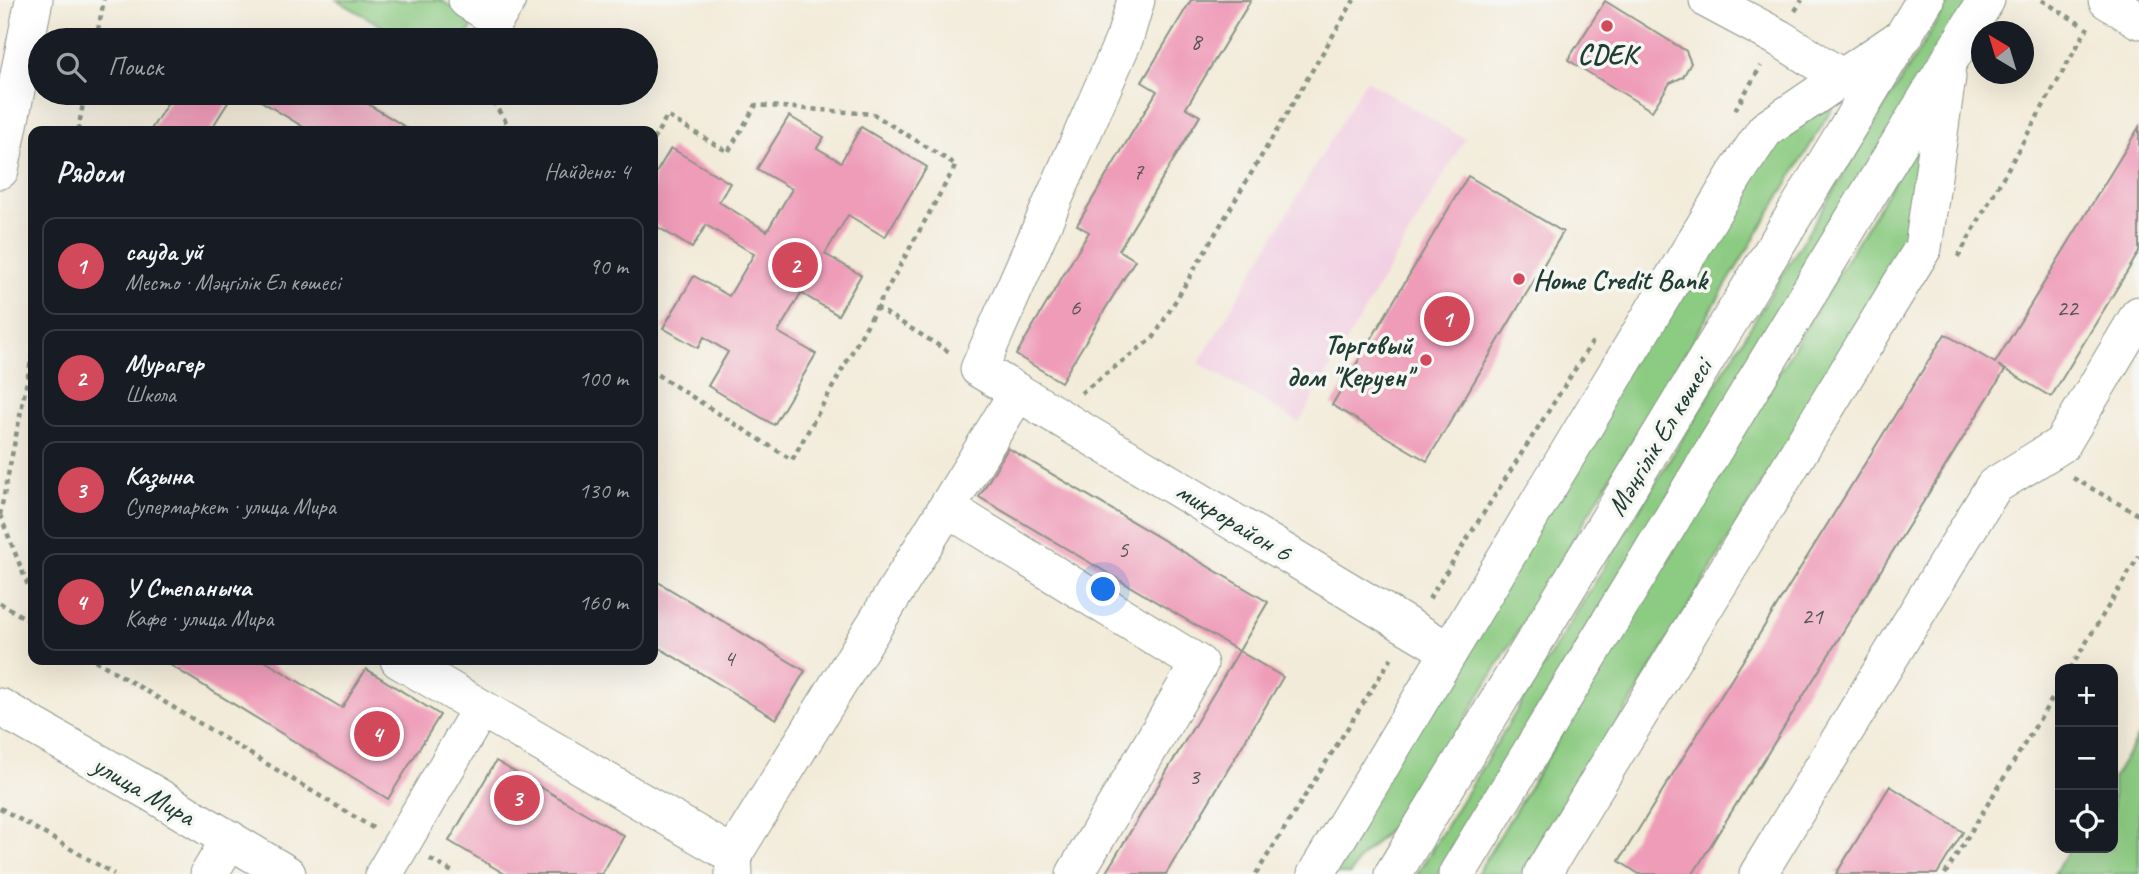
<!DOCTYPE html>
<html lang="ru">
<head>
<meta charset="utf-8">
<style>
	body { margin:0; font-family:Caveat,sans-serif; background:#242831; color:#f1f3f6 }
	.controls { position:absolute; right:21px; bottom:21px; display:grid; overflow:hidden; border-radius:14px; box-shadow:0 7px 28px #0002 }
	.controls button { width:63px; height:63px; display:grid; place-items:center; padding:0; border:0; border-bottom:2px solid #363941; background:#171b24; color:#f1f3f6; font:35px sans-serif }
	.compass { position:absolute; left:1971px; top:21px; width:63px; height:63px; border-radius:50%; background:#171b24; box-shadow:0 7px 28px #0002; rotate:322deg }
	.you { position:absolute; left:1104px; top:590px; width:24px; height:24px; margin:-18px; border:5px solid #fff; border-radius:50%; background:#1a73e8; box-shadow:0 0 0 10px #1a73e833 }
	.badge { display:grid; place-items:center; width:46px; height:46px; border-radius:50%; background:#d1495b; color:#fff; font-size:23px; font-weight:700 }
	.pin { position:absolute; translate:-50% -50%; border:4px solid #fff; box-shadow:0 2px 7px #0006 }
	.list { margin:0; padding:0; list-style:none }
	h2 { display:flex; justify-content:space-between; align-items:center; height:91px; margin:0; padding:0 28px; font-size:30px }
	h2 small { font-size:23px; font-weight:400; color:#9ea1a6 }
	.list li { display:grid; grid-template-columns:46px 1fr auto; gap:21px; align-items:center; box-sizing:border-box; height:98px; margin:0 14px 14px; padding:0 14px; border:2px solid #363941; border-radius:14px }
	.list b { display:block; font-size:26px; white-space:nowrap }
	.list p { margin:0; font-size:23px; white-space:nowrap; color:#9ea1a6 }
	.list em { font-size:23px; font-style:normal; color:#9ea1a6 }
	.icon { flex:none; width:38px; height:38px; fill:none; stroke:currentColor; stroke-width:2; stroke-linecap:round; stroke-linejoin:round }
	.map { position:relative; flex:none; width:2139px; height:874px; overflow:hidden }
	.search { position:absolute; background:#171b24; box-shadow:0 7px 28px #0002; left:28px; top:28px; width:630px; height:77px; display:flex; align-items:center; gap:18px; box-sizing:border-box; padding:0 24px; border-radius:38px; color:#9ea1a6; font-size:26px }
	.panel { position:absolute; background:#171b24; box-shadow:0 7px 28px #0002; left:28px; top:126px; width:630px; height:539px; border-radius:14px }
	.map>svg:first-child { display:block }
	.built { fill:#f2cfe2 }
	.green { fill:#8ccb82; stroke:#56845b; stroke-width:2 }
	.building { fill:#ef9cb9 }
	.lines { fill:none; stroke-linecap:round; stroke-linejoin:round }
	.minor-casing { stroke:#899486; stroke-width:39 }
	.path { stroke:#899486; stroke-width:4.5; stroke-dasharray:5 5; stroke-linecap:butt }
	.minor { stroke:#fff; stroke-width:37 }
	.poi-dot { fill:#d1495b; stroke:#f6f6f2; stroke-width:2.5 }
	.labels { text-anchor:middle; dominant-baseline:central; stroke-width:7; stroke-linejoin:round; paint-order:stroke }
	.number-label { font-size:24px; fill:#535555 }
	.poi-label { font-size:28px; font-weight:bold; fill:#1f3d34; stroke:#f6f6f2 }
	.street-label { font-size:28px; fill:#1f3d34; stroke:#f6f6f2 }
</style>
</head>
<body>
<div class="map">
<svg width="2139" height="874" viewBox="0 0 2139 874">
	<rect width="100%" height="100%" fill="#f6f6f2"/>
	<filter id="ink" filterUnits="userSpaceOnUse"><feTurbulence type="fractalNoise" baseFrequency=".0143" numOctaves="2"/><feDisplacementMap in="SourceGraphic" scale="14" xChannelSelector="R" yChannelSelector="G"/><feConvolveMatrix kernelMatrix="1 2 1 2 8 2 1 2 1" color-interpolation-filters="sRGB"/></filter>
	<filter id="wash" filterUnits="userSpaceOnUse"><feTurbulence type="fractalNoise" baseFrequency=".00686" numOctaves="4" result="noise"/><feDisplacementMap in="SourceGraphic" scale="28" xChannelSelector="R" yChannelSelector="G"/><feGaussianBlur stdDeviation="1.57" result="paint"/><feColorMatrix in="noise" values="0 0 0 0 0 0 0 0 0 0 0 0 0 0 0 0 0 1.4 0 .05"/><feComposite in="paint" operator="in"/></filter>
	<g filter="url(#wash)">
		<rect width="100%" height="100%" fill="#f3ebd9"/>
		<path class="built" d="M1366,80L1465,139L1299,422L1199,363Z"/>
		<path class="green" d="M337,0H440L476,20L464,40H406Z
			M1950,0H1972L1438,874H1417Z
			M1850,79L1413,806L1360,858L1350,874H1319L1762,147Z
			M1923,133L1910,237L1528,874H1477Z
			M2139,735V874H2054L2070,848H2113V778Z"/>
		<g id="blocks">
			<path class="building" d="M1191,0H1251L1186,108L1200,116L1119,250L1135,260L1061,382L1016,355L1089,232L1077,225L1157,91L1142,82Z
				M1605,1L1686,51L1691,63L1683,77L1670,83L1652,111L1568,60Z
				M174,93H234L210,131H150Z
				M248,93H350L412,131H310Z
				M789,116L824,137L817,148L841,162L861,127L927,167L885,237L848,215L825,254L861,275L838,315L801,293L778,332L816,354L774,425L708,386L728,352L704,337L698,348L663,328L694,276L729,296L754,254L706,225L692,248L653,224V178L671,148L730,183L719,202L767,231L792,189L757,169Z
				M2139,127V252L2051,397L1998,365L2005,370L1693,874H1639L1619,861L1945,334L1995,363Z
				M1468,176L1563,232L1427,461L1332,405Z
				M1008,448L1268,602L1239,651L979,497Z
				M653,579L805,671L776,719L653,644Z
				M1239,651L1283,677L1166,874H1105Z
				M162,660H263L342,708L366,669L440,715L388,799Z
				M496,761L624,836L602,874H505L449,841Z
				M1890,786L1963,832L1937,874H1836Z"/>
		</g>
	</g>
	<g filter="url(#ink)">
		<use href="#blocks" fill-opacity="0" stroke="#899486" stroke-width="2"/>
		<g class="lines">
			<defs>
				<path id="minor" d="M467,0L496,18L507,0
					M1136,0L1125,37L979,369L1449,651
					M1708,0L1779,38L1841,77
					M2107,0L2139,20
					M0,170L34,0
					M947,508L1199,664L1075,874
					M399,660L733,855
					M0,707L150,792L287,874
					M209,874L230,839
					M384,874L481,708
					M734,874L733,855L1018,392
					M1316,874L1735,175L1765,130L1905,35
					M1393,874L1925,0
					M1457,874L1986,0
					M1542,874L1923,248L1947,77
					M1758,874L1994,486L2062,444L2139,315"/>
			</defs>
			<use href="#minor" class="minor-casing"/>
			<path class="path" d="M2042,0L2080,24
				M1795,11L1802,0
				M96,40L104,0
				M487,93L512,131
				M1735,110L1761,66
				M78,131L85,93
				M653,140L667,116L728,152L756,105L873,114L956,165L792,460L653,372
				M1958,257L2088,27
				M876,307L951,353
				M1081,393L1154,337L1354,0
				M2073,478L2139,515
				M0,515L33,351
				M0,515L33,598
				M1429,599L1593,341
				M0,603L33,623
				M95,660L373,828
				M2070,669L2139,556
				M0,808L114,874
				M430,859L456,874
				M1256,874L1392,657
				M1945,874L2060,686"/>
			<use href="#minor" class="minor"/>
		</g>
	</g>
	<g class="poi-dot">
		<circle cx="1607" cy="26" r="7"/>
		<circle cx="1519" cy="279" r="7"/>
		<circle cx="1426" cy="360" r="7"/>
	</g>
	<g class="labels">
		<g class="number-label">
			<text x="1196" y="41">8</text>
			<text x="1138" y="171">7</text>
			<text x="1075" y="307">6</text>
			<text x="2067" y="308">22</text>
			<text x="1123" y="549">5</text>
			<text x="1812" y="616">21</text>
			<text x="729" y="658">4</text>
			<text x="1194" y="776">3</text>
		</g>
		<g class="poi-label">
			<text x="1607" y="54">CDEK</text>
			<text x="1533" y="279" text-anchor="start">Home Credit Bank</text>
			<text x="1412" y="344" text-anchor="end">Торговый<tspan x="1412" dy="32">дом "Керуен"</tspan></text>
		</g>
		<g class="street-label">
			<text transform="translate(1659 437) rotate(-59)">Мәңгілік Ел көшесі</text>
			<text transform="translate(1234 521) rotate(31)">микрорайон 6</text>
			<text transform="translate(144 790) rotate(30)">улица Мира</text>
		</g>
	</g>
</svg>
<div class="controls">
<button>+</button>
<button>−</button>
<button><svg class="icon" aria-label="locate" viewBox="0 0 24 24"><circle cx="12" cy="12" r="6"/><path d="M12 2v4M12 18v4M2 12h4M18 12h4"/></svg></button>
</div>
<svg class="compass" viewBox="-18 -18 36 36"><path d="M0-13l5 13h-10z" fill="#e53935"/><path d="M0 13l5-13h-10z" fill="#9ea1a6"/></svg>
<div class="you"></div>
<div class="pin badge" style="left:1447px;top:319px">1</div>
<div class="pin badge" style="left:795px;top:265px">2</div>
<div class="pin badge" style="left:517px;top:798px">3</div>
<div class="pin badge" style="left:377px;top:734px">4</div>
<div class="search"><svg class="icon" aria-label="search" viewBox="0 0 24 24"><circle cx="10" cy="10" r="6"/><path d="M15 15l6 6"/></svg>Поиск</div>
<section class="panel">
<h2>Рядом<small>Найдено: 4</small></h2>
<ul class="list">
<li><span class="badge">1</span><div><b>сауда уй</b><p>Место · Мәңгілік Ел көшесі</p></div><em>90 m</em></li>
<li><span class="badge">2</span><div><b>Мурагер</b><p>Школа</p></div><em>100 m</em></li>
<li><span class="badge">3</span><div><b>Казына</b><p>Супермаркет · улица Мира</p></div><em>130 m</em></li>
<li><span class="badge">4</span><div><b>У Степаныча</b><p>Кафе · улица Мира</p></div><em>160 m</em></li>
</ul>
</section>
</div>
</body>
</html>
